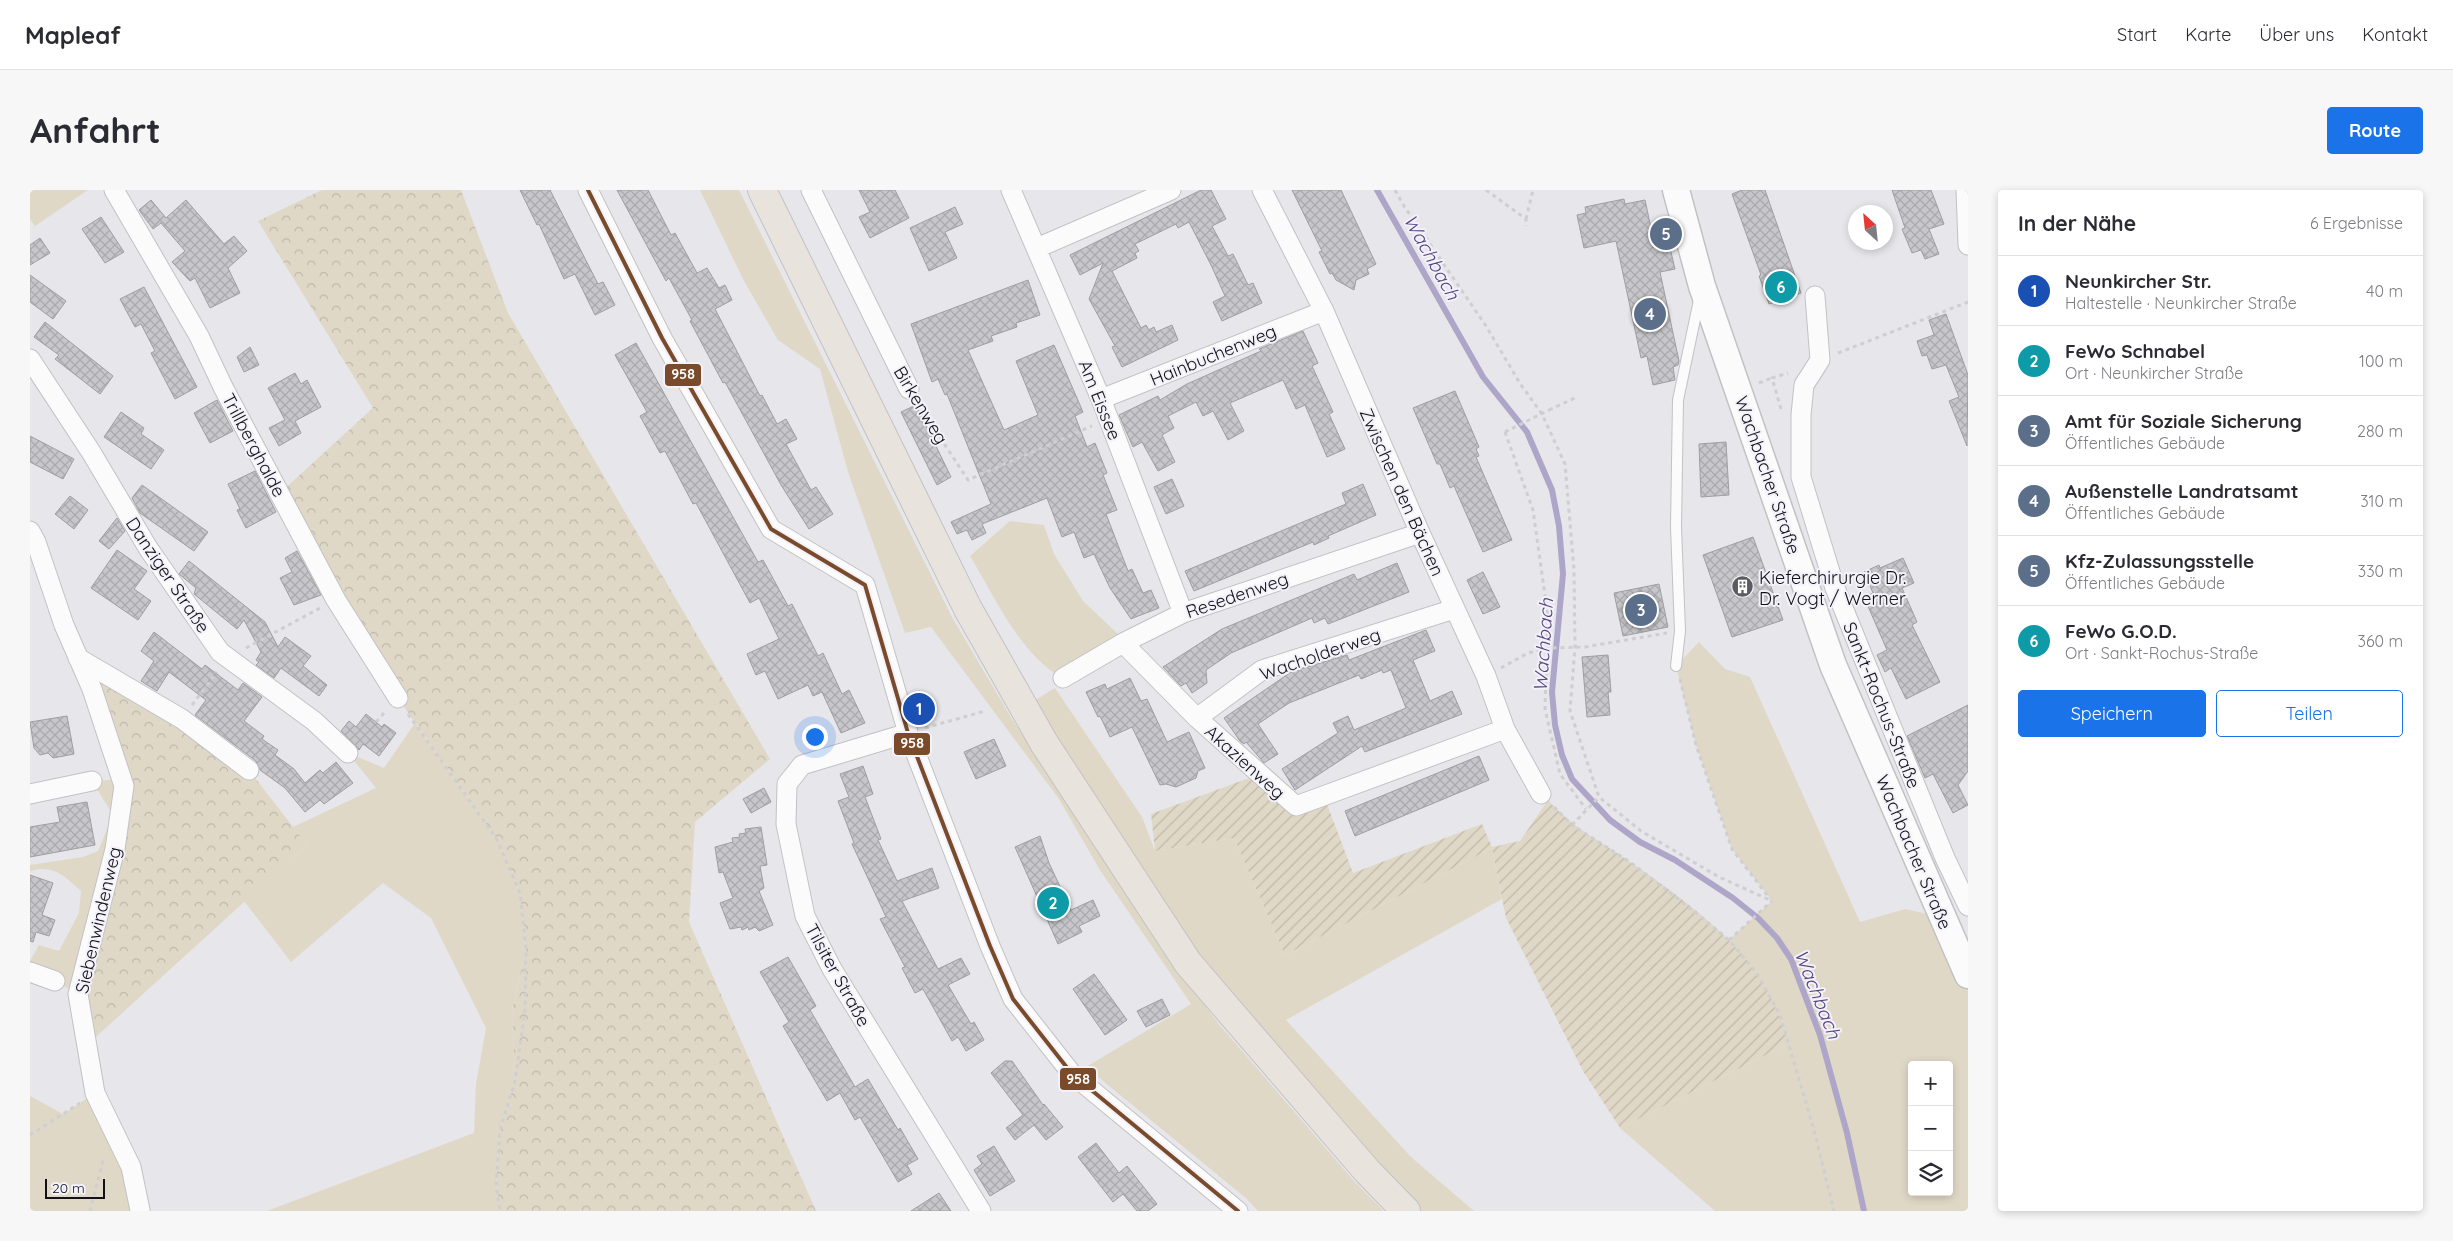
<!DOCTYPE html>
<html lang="de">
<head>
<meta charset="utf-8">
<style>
	body { margin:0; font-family:Quicksand,sans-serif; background:#f7f7f7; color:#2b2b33 }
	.controls { position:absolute; right:15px; bottom:15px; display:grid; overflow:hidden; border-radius:5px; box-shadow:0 2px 8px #0003 }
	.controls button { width:45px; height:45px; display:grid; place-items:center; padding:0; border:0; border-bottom:1px solid #e1e1e2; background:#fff; color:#2b2b33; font:25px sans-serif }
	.compass { position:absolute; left:1818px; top:15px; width:45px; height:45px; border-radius:50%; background:#fff; box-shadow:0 2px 8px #0003; rotate:333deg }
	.scale { position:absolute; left:15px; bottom:12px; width:60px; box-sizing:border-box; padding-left:5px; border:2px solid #121115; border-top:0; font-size:14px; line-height:18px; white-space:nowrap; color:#121115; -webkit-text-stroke:4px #f3f1fa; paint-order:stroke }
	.you { position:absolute; left:784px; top:546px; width:18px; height:18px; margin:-12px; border:4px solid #fff; border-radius:50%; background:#1a73e8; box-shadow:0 0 0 8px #1a73e833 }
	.badge { display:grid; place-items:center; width:32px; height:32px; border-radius:50%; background:#1a73e8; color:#fff; font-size:16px; font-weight:700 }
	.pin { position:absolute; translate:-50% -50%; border:2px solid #fff; box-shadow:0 1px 5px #0006 }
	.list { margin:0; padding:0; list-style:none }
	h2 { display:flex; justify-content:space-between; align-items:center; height:65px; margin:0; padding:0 20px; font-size:21px }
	h2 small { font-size:16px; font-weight:400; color:#7c7c81 }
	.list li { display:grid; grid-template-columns:32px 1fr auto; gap:15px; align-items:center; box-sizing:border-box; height:70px; padding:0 20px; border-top:1px solid #e1e1e2 }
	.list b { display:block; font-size:19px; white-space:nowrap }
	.list p { margin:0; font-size:16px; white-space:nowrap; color:#7c7c81 }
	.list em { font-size:16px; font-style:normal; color:#7c7c81 }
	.actions { display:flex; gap:10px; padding:15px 20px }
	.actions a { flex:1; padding:11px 0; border:1px solid #1a73e8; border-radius:5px; text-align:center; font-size:18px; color:#1a73e8 }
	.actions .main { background:#1a73e8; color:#fff }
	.icon { flex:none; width:28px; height:28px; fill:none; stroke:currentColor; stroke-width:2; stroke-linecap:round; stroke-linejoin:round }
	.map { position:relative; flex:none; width:1938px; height:1021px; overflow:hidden; border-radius:5px }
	header { display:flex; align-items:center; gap:30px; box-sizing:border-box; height:70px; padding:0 25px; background:#fff; border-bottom:1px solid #e1e1e2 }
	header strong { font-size:24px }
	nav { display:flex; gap:28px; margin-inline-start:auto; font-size:18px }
	.intro { display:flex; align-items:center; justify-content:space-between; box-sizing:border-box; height:120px; padding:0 30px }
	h1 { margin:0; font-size:35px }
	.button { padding:12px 22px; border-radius:5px; background:#1a73e8; color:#fff; font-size:18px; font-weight:700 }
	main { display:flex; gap:30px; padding:0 30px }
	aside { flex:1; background:#fff; border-radius:5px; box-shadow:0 2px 8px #0003 }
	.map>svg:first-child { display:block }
	.grass { fill:#e0d8c7; fill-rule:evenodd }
	.forest { fill:url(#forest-crowns) }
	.garden { fill:url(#garden-furrows) }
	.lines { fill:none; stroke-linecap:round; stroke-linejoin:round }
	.stream { stroke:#ada6c8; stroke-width:6 }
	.building { fill:url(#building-cross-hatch); stroke:#9f9fa2 }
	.lane-casing { stroke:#c2c2c5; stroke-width:12 }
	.street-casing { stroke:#c2c2c5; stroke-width:21 }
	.secondary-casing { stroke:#c2c2c5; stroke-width:29 }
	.primary-casing { stroke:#c2c2c4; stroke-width:30 }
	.path { stroke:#cfcfd1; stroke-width:3; stroke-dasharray:4 4; stroke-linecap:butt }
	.lane { stroke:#fbfbfc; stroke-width:10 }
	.street { stroke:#fbfbfc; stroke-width:19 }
	.secondary { stroke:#fbfbfc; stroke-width:26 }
	.primary { stroke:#e8e4dd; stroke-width:28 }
	.path-bridge { stroke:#cfcfd1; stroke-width:3; stroke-dasharray:4 4; stroke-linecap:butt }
	.bus-1-casing { stroke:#f3f1fa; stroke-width:8 }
	.bus-1 { stroke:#7a4b2a; stroke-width:4 }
	.labels { text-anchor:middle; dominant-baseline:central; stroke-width:4; stroke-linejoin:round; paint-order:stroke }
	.street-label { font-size:18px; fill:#121115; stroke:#f3f1fa }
	.poi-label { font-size:18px; fill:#121115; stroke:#f3f1fa; text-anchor:start }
	.water-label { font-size:19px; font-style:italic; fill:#544480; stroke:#f3f1fa }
	.line-badge { stroke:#f3f1fa; stroke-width:2 }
	.badge-label { font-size:14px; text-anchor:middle; font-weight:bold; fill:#fff }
</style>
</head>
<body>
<header>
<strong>Mapleaf</strong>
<nav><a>Start</a><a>Karte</a><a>Über uns</a><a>Kontakt</a></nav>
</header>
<div class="intro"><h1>Anfahrt</h1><a class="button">Route</a></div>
<main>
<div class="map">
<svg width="1938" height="1021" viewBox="0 0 1938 1021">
	<defs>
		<pattern id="forest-crowns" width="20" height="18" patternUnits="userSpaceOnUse" patternTransform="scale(1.25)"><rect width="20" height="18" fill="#e0d8c7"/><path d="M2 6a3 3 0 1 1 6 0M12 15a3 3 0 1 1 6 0" fill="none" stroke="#bfb8aa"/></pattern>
		<pattern id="garden-furrows" width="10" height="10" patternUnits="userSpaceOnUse" patternTransform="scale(1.25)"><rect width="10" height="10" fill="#e0d8c7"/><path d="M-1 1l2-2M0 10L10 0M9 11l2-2" fill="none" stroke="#bfb8aa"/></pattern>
		<pattern id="building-cross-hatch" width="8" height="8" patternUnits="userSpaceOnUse" patternTransform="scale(1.25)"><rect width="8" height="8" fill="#c7c7cb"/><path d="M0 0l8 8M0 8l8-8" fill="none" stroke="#aaaaad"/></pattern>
	</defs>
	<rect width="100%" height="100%" fill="#e6e6eb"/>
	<path class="grass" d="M0,0H58L5,36L0,29Z
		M670,0H709L923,429L982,529L1149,781L1188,833L1324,991L1354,1021H1228L1217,1009L1056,877L1161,814L1070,680L1029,609L901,437L875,443L818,282L790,179L748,150L714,91Z
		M980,331L1014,335L1024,364L1053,411L1091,447L1033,488C991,467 964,405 940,366Z
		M1669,452L1695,479L1720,487L1830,732L1875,719L1912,727L1938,785V1021H1685L1590,938L1758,854L1726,782L1699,750L1742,711L1702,659L1666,555L1646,476ZM1882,875H1919V1002H1882Z
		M1025,498L1112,627L1125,661L1204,648L1255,765L1462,658L1472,709L1256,830L1381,967L1444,1021H1376L1189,808L994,517Z
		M385,533L466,648L490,703L496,758L482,820L485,891L470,940L466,995L470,1021H237L444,943L446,894L456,838L401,728L353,693L261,772L214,711L277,655L263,637L346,598L318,563L354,578Z
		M80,590L94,596L48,804L25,791L0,782V771L9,755L29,761L49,723L51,701C34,686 24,674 0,681V675L53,667L68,661L83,625L62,591Z
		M65,903L110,1021H0V945L6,941L0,944V906L33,924Z"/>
	<path class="forest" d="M292,0H431L478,123L740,569L665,632L659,732L786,1021H470L466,995L470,940L485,891L482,820L496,758L490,703L466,648L368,508L249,304L343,218L228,31Z
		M48,468L219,580L277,655L57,855L56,766L94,596Z"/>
	<path class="garden" d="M1222,587L1266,616L1294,606L1323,683L1452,634L1462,657L1490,651L1518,610C1544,639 1569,650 1600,672C1643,701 1695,739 1726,782C1741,803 1751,829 1758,854L1590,938L1553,881L1476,728L1462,658L1255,765L1204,648L1125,661L1121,624Z"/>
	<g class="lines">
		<path class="stream" d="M1347,0L1453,187L1497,242L1522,300L1529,336L1533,384L1522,502L1525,535L1532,565L1542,589L1580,630L1610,652L1645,670L1703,708L1728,728L1747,748L1761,769L1790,845L1817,943L1834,1021"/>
	</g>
	<path class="building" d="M490,0H520L568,94L573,92L585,115L565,125L545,84L534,89L509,34L507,35Z
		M587,0H618L641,45L645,43L667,83L677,78L689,98L695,95L702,110L685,119L730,206L732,205L747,234L756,229L767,249L756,254L781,300L786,297L803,324L779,339L751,295L695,192L693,193L660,131L662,130L639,88L636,91Z
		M829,0H865L879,28L840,48L829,27L840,22Z
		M1171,0H1181L1196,29L1182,36L1198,66L1203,64L1218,95L1223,93L1232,113L1192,131L1183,112L1195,106L1181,75L1159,32L1148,38L1146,34L1105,54L1109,61L1105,63L1107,68L1082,81L1111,138L1116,135L1119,140L1124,137L1126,142L1142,135L1148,150L1092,177L1082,157L1085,156L1059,109L1073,73L1050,85L1040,65Z
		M1262,0H1311L1346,74L1337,79L1339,84L1326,90L1324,100L1306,90L1302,83L1300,84L1289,62L1292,61Z
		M1712,0H1735L1771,103L1739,114L1729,86L1731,85L1702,4Z
		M1862,0H1901L1914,34L1899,39L1909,64L1895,69L1891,60L1882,63L1872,39L1875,38Z
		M1594,9L1595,14L1615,10L1624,52L1640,58L1645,79L1630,82L1649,171L1648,175L1643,177L1645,190L1623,195L1617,166L1611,168L1586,51L1554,58L1547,25L1556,23L1555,17Z
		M121,10L136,28L156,10L194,54L204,46L217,61L198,78L210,103L180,118L165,88L160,91L142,72L155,61L131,33L123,39L109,20Z
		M925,17L933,34L915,42L927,68L899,81L880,38Z
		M71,27L94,62L75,73L52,39Z
		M10,48L20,63L0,75V55Z
		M0,85L36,111L23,129L0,112Z
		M998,90L1010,125L986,133L987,137L961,146L963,151L938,160L974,240L1008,225L986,171L1024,155L1053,222L1045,226L1057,257L1065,253L1077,283L1073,285L1087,320L1076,324L1098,381L1102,379L1113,403L1121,400L1129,418L1103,428L1101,429L1080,398L1064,364L1054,368L1044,342L1032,347L1017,308L952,334L956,343L942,350L937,340L927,344L921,332L961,314L917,204L915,205L908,189L902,192L881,134Z
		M114,97L167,197L145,209L121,163L125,161L111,134L105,137L90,109Z
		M1916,124L1938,185L1937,256L1919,211L1929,207L1916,175L1902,179L1897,165L1892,166L1887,151L1904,145L1899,130Z
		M15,132L83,186L70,204L25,169L29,165L4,147Z
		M1273,141L1288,173L1282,176L1303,222L1299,224L1315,259L1297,267L1275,215L1266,219L1253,190L1200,213L1214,241L1198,250L1183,221L1173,226L1166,212L1138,226L1144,238L1132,245L1145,272L1128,281L1112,252L1103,257L1089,225L1128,206L1130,210L1157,194L1231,161L1229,159Z
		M606,153L728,372L733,370L758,416L762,414L788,466L793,463L812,504L819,500L835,533L811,543L792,502L783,506L778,495L748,509L735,481L726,485L717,464L749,449L729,408L720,413L666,313L663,314L635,261L630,263L610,226L617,222L585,165Z
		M220,157L229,175L214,182L207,167Z
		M265,183L271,194L277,190L291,217L265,231L271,243L249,256L239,238L255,230L238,198Z
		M1425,201L1449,257L1446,259L1449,266L1446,267L1482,350L1453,362L1424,296L1420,298L1410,274H1407L1383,218Z
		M187,210L203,241L180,253L164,223Z
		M886,215L921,287L907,295L871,222Z
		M91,222L114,238L111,244L134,260L121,279L74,247Z
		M0,246L44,269L33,289L0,272Z
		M1696,252L1699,305L1671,307L1669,254Z
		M225,281L246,322L216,338L207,320L210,319L198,294Z
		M1142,289L1154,316L1136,324L1124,297Z
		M1333,294L1346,325L1298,346L1299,348L1284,355L1283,352L1164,401L1155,381L1316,314L1312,303Z
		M112,295L178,342L164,361L110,323L102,308Z
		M40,306L58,320L44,339L25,324Z
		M87,328L95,341L79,359L69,351Z
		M1723,347L1753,430L1702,447L1673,365Z
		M87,360L117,381L104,399L121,411L108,430L61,398Z
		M267,361L291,405L264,415L250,388L262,382L255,368Z
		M1873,368L1884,393L1872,398L1887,432L1882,435L1910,492L1876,509L1861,478L1855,482L1847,465L1857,460L1834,407L1843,403L1834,382L1849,375L1850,378Z
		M159,371L235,432L248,457L255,447L281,466L273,476L297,495L289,506L251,478L244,488L226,475L229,472L226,470L231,462L214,430L207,439L164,404L166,398L149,384Z
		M1367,373L1379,402L1298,434L1295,428L1284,433L1282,428L1201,463L1176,480L1177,493L1162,503L1156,493L1151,496L1133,477L1192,439L1324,384L1327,390Z
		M1453,382L1470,417L1453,424L1437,390Z
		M1629,394L1638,437L1593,446L1584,403Z
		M1396,440L1405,461L1383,470L1400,511L1422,501L1432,524L1335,562L1332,556L1265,600L1252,579L1308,543L1303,533L1318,526L1324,540L1376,518L1361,480L1353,483L1352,480L1331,489L1329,485L1259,513L1228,534L1248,564L1234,573L1216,552L1214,554L1210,551L1194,528L1261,482L1317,465L1319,470Z
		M124,442L172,479L175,475L208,500L213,493L232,507L214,531L234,546L232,549L248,560L245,565L264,579L275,593L290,580L293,583L306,572L323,593L294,614L290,610L275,622L255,598L230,580L226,571L165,525L176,510L139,482L127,501L111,491L124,471L111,461Z
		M1578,465L1581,502H1578L1580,525L1557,527L1552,467Z
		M1100,488L1111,511L1117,509L1137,552L1159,542L1175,578L1168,581L1166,588L1146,597L1136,594L1130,595L1102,537L1080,547L1070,526L1068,527L1056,502L1075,494L1077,499Z
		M1938,515V581L1928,595L1938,615L1923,623L1903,584L1895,588L1877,546Z
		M336,524L352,537L354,534L366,543L349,566L333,554L329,560L311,541L319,531L326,537Z
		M37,526L44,564L23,568L18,563L10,565L4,558L0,532Z
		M964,549L976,576L946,589L934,562Z
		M1449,566L1459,590L1325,646L1315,621Z
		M833,576L843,604L835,607L851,649L848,650L867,691L902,678L909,698L872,711L908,779L931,768L940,784L918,795L941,834L944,832L954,850L936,861L928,847L922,851L893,799L885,803L872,778L875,777L850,729L856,727L822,654L824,653L808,611L819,607L810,584Z
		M734,598L741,612L721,623L713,609Z
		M57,612L65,655L0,667V637L30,632L27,617Z
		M731,637L737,675L730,676L734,698L729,701L743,735L729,741L725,737L719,740L718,737L712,740L711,737L700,739L690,713L703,708L693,682L689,683L685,657L703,652L702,648L710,647L709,644L716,643L715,639Z
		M1010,646L1019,673L1041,720L1063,710L1070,726L1049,736L1052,742L1028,754L985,657Z
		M0,685L23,693L12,725L25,730L19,746L6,742L3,752L0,751Z
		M758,767L786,816L780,820L825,897L838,889L868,940L870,938L888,969L877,975L882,984L868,992L830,927L825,930L810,903L797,911L753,836L759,832L730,782Z
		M1064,784L1097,830L1075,845L1043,799Z
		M1132,809L1140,825L1116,837L1107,821Z
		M975,871H982L1013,915L1014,914L1033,937L1016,950L1004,935L985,950L976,938L993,925L961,883Z
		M1066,953L1089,983L1097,976L1127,1014L1118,1021H1107L1093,1004L1083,1012L1048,967Z
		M964,956L985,991L960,1006L944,980L952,974L947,966Z
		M909,1003L921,1021H881Z"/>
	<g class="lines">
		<defs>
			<path id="lane" d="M1646,476L1650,441L1646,337L1648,210L1669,110"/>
			<path id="street" d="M84,0L169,146L193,197L306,410L368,508
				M558,0L632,148L741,339L835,395L878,543L960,756L983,809L1042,884L1208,1021
				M781,0L879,199
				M981,0L1071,209L1153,423
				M1232,0L1294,121L1390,343L1456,486L1475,539L1511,604
				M1936,0L1938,55
				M1007,58L1141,0
				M1785,106L1790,170L1774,195L1771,225V287L1805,398L1915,668L1938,716
				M0,169L61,262L118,358L190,462L284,531L318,563
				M1071,209L1294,121
				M0,341L6,352L34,435L62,499L94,596L85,659L48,804L65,903L101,977L110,1020
				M1093,453L1167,528L1266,616L1475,539
				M48,468L152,529L219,580
				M1033,488L1093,453L1153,423L1390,343
				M1167,528L1232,480L1424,419
				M878,543L772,575L757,594L756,634L775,726L802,779L951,1021
				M0,604L62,591
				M0,782L25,791"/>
			<path id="secondary" d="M1646,0L1672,96L1803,475L1938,785"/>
			<path id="primary" d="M732,0L938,419L1014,553L1158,773L1337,981L1376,1021"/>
		</defs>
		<use href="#lane" class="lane-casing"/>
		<use href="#street" class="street-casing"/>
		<use href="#secondary" class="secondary-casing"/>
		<use href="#primary" class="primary-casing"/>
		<path class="path" d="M1365,0L1374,16L1456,136L1491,195L1512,224L1535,274L1544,380L1545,457L1540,521L1569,607L1611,641L1689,687L1742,711
			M1456,0L1496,29V36
			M1496,29L1503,0
			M1808,163L1938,112
			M1729,193L1742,188
			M888,214L938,290L1062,236
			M1751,219L1742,188L1758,183
			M1519,220L1547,207
			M1475,242L1503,320L1518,427L1515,519L1530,584L1556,619
			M216,458L290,418
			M1471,478L1498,463L1519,458L1555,457L1637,443
			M1650,489L1666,555L1702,659L1740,709
			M162,515L187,482
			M378,524L466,648L490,703L496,758L495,821L485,891L470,940L466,995L470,1021
			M346,532L356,521
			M895,538L955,521
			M1524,617L1542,635L1600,672L1657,716L1699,750L1726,782L1750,825L1784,940L1804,1021
			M1542,635L1569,607
			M1699,750L1742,711
			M0,945L50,913
			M60,1021L74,967"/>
		<use href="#lane" class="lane"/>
		<use href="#street" class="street"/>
		<use href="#secondary" class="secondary"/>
		<use href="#primary" class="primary"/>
		<path class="path-bridge" d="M1475,242L1519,220"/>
		<defs>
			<path id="bus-1" d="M558,0L632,148L741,339L835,395L878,543L960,756L983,809L1042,884L1208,1021"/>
		</defs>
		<use href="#bus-1" class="bus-1-casing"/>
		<use href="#bus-1" class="bus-1"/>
	</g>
	<defs>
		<symbol id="building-disc" viewBox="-11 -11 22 22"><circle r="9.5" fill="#5c5c60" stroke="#f3f1fa"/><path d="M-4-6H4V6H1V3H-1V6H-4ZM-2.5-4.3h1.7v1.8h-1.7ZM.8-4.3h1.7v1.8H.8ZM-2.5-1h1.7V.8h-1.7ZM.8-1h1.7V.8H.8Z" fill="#fff"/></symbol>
	</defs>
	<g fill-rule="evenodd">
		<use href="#building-disc" x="1700" y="384" width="25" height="25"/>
	</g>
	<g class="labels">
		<g class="street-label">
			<text transform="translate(1183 165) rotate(-22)">Hainbuchenweg</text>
			<text transform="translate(1070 210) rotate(68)">Am Eissee</text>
			<text transform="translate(891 215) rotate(59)">Birkenweg</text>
			<text transform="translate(224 255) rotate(62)">Trillberghalde</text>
			<text transform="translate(1738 285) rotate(71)">Wachbacher Straße</text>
			<text transform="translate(1372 302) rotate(66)">Zwischen den Bächen</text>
			<text transform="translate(138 385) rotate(56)">Danziger Straße</text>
			<text transform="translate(1207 405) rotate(-19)">Resedenweg</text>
			<text transform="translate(1290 464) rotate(-19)">Wacholderweg</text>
			<text transform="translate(1852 515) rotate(68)">Sankt-Rochus-Straße</text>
			<text transform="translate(1215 572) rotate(42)">Akazienweg</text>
			<text transform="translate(1884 662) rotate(67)">Wachbacher Straße</text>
			<text transform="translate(68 730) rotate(-77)">Siebenwindenweg</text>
			<text transform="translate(808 785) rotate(61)">Tilsiter Straße</text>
		</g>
		<g class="poi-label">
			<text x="1729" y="387">Kieferchirurgie Dr.<tspan x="1729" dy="21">Dr. Vogt / Werner</tspan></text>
		</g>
		<g class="water-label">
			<text transform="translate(1402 67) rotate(61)">Wachbach</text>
			<text transform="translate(1513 455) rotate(-86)">Wachbach</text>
			<text transform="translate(1788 804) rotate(68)">Wachbach</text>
		</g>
	</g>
	<g class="line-badge">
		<rect x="634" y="173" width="38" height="24" rx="5" fill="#7a4b2a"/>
		<rect x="863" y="542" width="38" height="24" rx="5" fill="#7a4b2a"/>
		<rect x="1029" y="877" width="38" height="24" rx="5" fill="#7a4b2a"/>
	</g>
	<g class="badge-label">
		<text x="653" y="189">958</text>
		<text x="882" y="558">958</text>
		<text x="1048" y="894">958</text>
	</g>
</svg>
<div class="controls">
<button>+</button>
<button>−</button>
<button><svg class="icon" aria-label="layers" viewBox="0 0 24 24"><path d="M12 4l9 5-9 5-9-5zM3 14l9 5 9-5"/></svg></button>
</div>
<svg class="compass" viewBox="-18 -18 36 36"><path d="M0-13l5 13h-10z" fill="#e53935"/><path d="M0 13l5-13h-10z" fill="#7c7c81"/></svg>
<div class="scale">20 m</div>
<div class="you"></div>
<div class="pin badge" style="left:889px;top:519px;background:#1a4fb4">1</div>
<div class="pin badge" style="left:1023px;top:713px;background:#0f9aa8">2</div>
<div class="pin badge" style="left:1611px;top:420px;background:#5c6f8a">3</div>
<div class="pin badge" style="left:1620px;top:124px;background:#5c6f8a">4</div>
<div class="pin badge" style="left:1636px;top:44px;background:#5c6f8a">5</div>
<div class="pin badge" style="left:1751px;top:97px;background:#0f9aa8">6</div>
</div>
<aside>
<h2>In der Nähe<small>6 Ergebnisse</small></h2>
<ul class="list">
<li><span class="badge" style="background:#1a4fb4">1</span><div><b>Neunkircher Str.</b><p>Haltestelle · Neunkircher Straße</p></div><em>40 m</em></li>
<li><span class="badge" style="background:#0f9aa8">2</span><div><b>FeWo Schnabel</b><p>Ort · Neunkircher Straße</p></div><em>100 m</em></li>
<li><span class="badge" style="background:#5c6f8a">3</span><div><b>Amt für Soziale Sicherung</b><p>Öffentliches Gebäude</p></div><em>280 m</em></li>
<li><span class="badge" style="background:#5c6f8a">4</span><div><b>Außenstelle Landratsamt</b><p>Öffentliches Gebäude</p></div><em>310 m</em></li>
<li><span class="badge" style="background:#5c6f8a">5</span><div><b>Kfz-Zulassungsstelle</b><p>Öffentliches Gebäude</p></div><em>330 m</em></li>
<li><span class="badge" style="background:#0f9aa8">6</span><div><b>FeWo G.O.D.</b><p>Ort · Sankt-Rochus-Straße</p></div><em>360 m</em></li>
</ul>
<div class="actions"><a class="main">Speichern</a><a>Teilen</a></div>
</aside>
</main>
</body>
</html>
